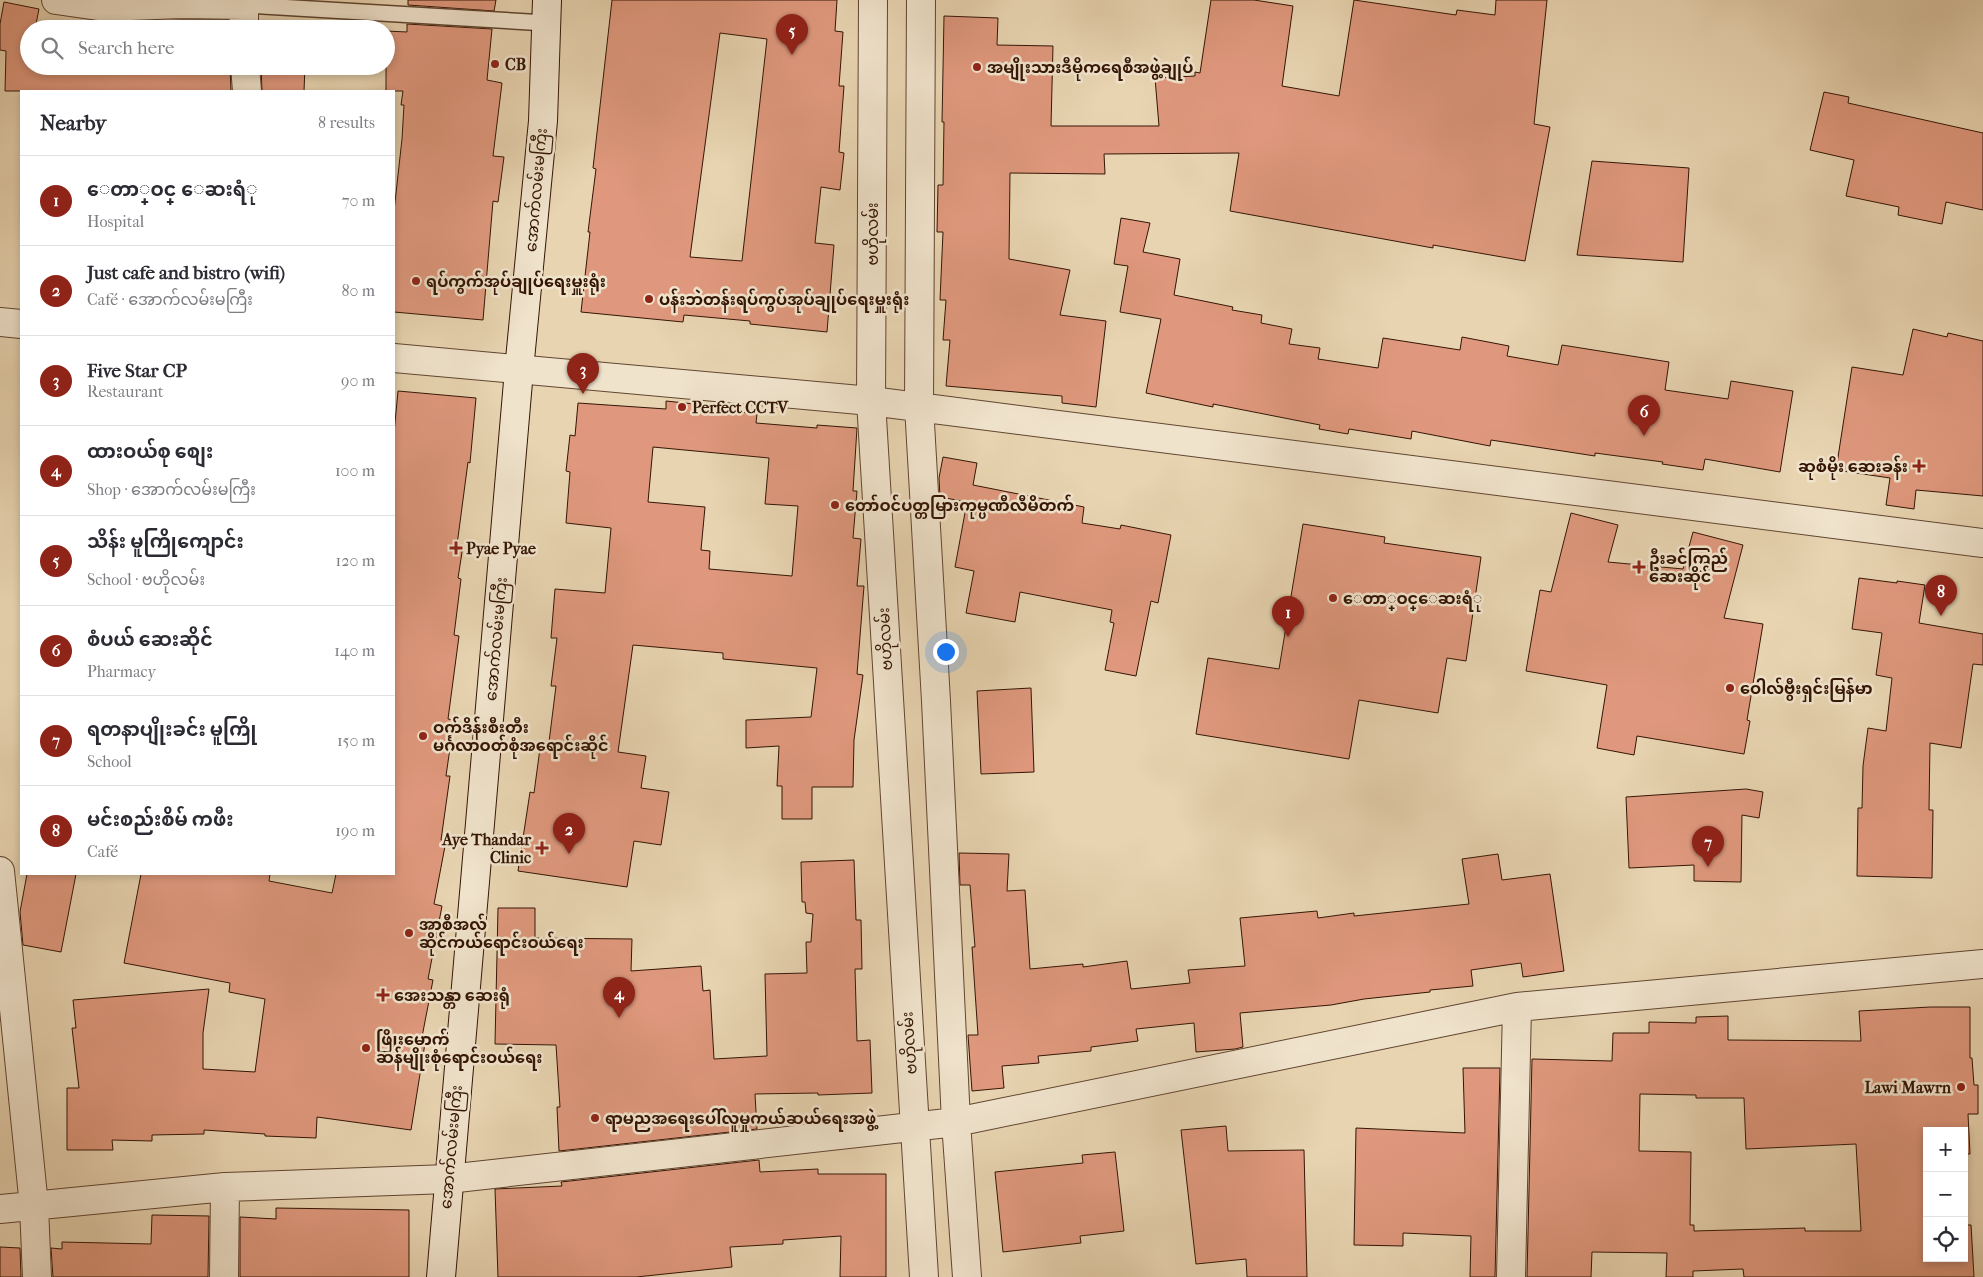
<!DOCTYPE html>
<html lang="en">
<head>
<meta charset="utf-8">
<style>
	body { margin:0; font-family:"IM FELL French Canon","Noto Sans Myanmar",serif; background:#f2f2f3; color:#2b2b33 }
	.controls { position:absolute; right:15px; bottom:15px; display:grid; overflow:hidden; border-radius:0px; box-shadow:0 2px 8px #0003 }
	.controls button { width:45px; height:45px; display:grid; place-items:center; padding:0; border:0; border-bottom:1px solid #e1e1e2; background:#fff; color:#2b2b33; font:25px sans-serif }
	.you { position:absolute; left:945px; top:651px; width:18px; height:18px; margin:-12px; border:4px solid #fff; border-radius:50%; background:#1a73e8; box-shadow:0 0 0 8px #1a73e833 }
	.badge { display:grid; place-items:center; width:32px; height:32px; border-radius:50%; background:#8f2418; color:#fff; font-size:16px; font-weight:700 }
	.pin { position:absolute; translate:-50% -41px; filter:drop-shadow(0 1px 2px #0008) }
	.pin::after { content:''; position:absolute; top:26px; width:18px; height:15px; background:inherit; clip-path:polygon(0 0,100% 0,50% 100%) }
	.list { margin:0; padding:0; list-style:none }
	h2 { display:flex; justify-content:space-between; align-items:center; height:65px; margin:0; padding:0 20px; font-size:21px }
	h2 small { font-size:16px; font-weight:400; color:#7c7c81 }
	.list li { display:grid; grid-template-columns:32px 1fr auto; gap:15px; align-items:center; box-sizing:border-box; height:90px; padding:0 20px; border-top:1px solid #e1e1e2 }
	.list b { display:block; font-size:19px; white-space:nowrap }
	.list p { margin:0; font-size:16px; white-space:nowrap; color:#7c7c81 }
	.list em { font-size:16px; font-style:normal; color:#7c7c81 }
	.icon { flex:none; width:28px; height:28px; fill:none; stroke:currentColor; stroke-width:2; stroke-linecap:round; stroke-linejoin:round }
	.map { position:relative; flex:none; width:1983px; height:1277px; overflow:hidden }
	.search { position:absolute; background:#fff; box-shadow:0 2px 8px #0003; left:20px; top:20px; width:375px; height:55px; display:flex; align-items:center; gap:12px; box-sizing:border-box; padding:0 18px; border-radius:28px; color:#7c7c81; font-size:19px }
	.panel { position:absolute; background:#fff; box-shadow:0 2px 8px #0003; left:20px; top:90px; width:375px; height:785px; border-radius:0px }
	.map>svg:first-child { display:block }
	.building { fill:#df987d; stroke:#341505; fill-rule:evenodd }
	.lines { fill:none; stroke-linecap:round; stroke-linejoin:round }
	.lane-casing { stroke:#614530; stroke-width:18 }
	.street-casing { stroke:#614530; stroke-width:30 }
	.secondary-casing { stroke:#341505; stroke-width:30 }
	.lane { stroke:#f0e3cc; stroke-width:15 }
	.street { stroke:#f0e3cc; stroke-width:28 }
	.secondary { stroke:#f0e3cc; stroke-width:28 }
	.poi-dot { fill:#8f2418; stroke:#f0e3cc; stroke-width:2 }
	.labels { text-anchor:middle; dominant-baseline:central; stroke-width:5; stroke-linejoin:round; paint-order:stroke }
	.poi-label { font-size:16px; font-weight:bold; fill:#341505; stroke:#f0e3cc; text-anchor:start }
	.street-label { font-size:16px; fill:#341505; stroke:#f0e3cc }
</style>
</head>
<body>
<div class="map">
<svg width="1983" height="1277" viewBox="0 0 1983 1277">
	<rect width="100%" height="100%" fill="#e8d4b1"/>
	<filter id="stains"><feTurbulence type="fractalNoise" baseFrequency=".004" numOctaves="4"/><feColorMatrix values="0 0 0 0 .2 0 0 0 0 .09 0 0 0 0 .02 0 0 0 .5 -.17"/></filter>
	<radialGradient id="worn" r=".72"><stop offset=".6" stop-color="#630" stop-opacity="0"/><stop offset="1" stop-color="#630" stop-opacity=".3"/></radialGradient>
	<path class="building" d="M408,0H496L494,11L408,5Z
		M612,0H837L835,31L843,32L839,86H844L839,152L844,153L840,190L821,187L815,243L834,245L827,332L750,324V321L684,315L683,322L581,312L590,232H588L596,169L593,168ZM720,33L767,39L742,261L690,257Z
		M1211,0H1254L1293,6L1282,86L1339,96L1354,0L1456,15L1457,10L1495,15L1496,0H1547L1534,124L1550,127L1525,261L1433,245V248L1230,211L1239,153L1104,154L1105,174L1010,173L1009,259L1070,270L1060,315L1106,321L1096,407L1062,403V396L946,386L950,340H943L946,300H940L943,232H937L938,185H943L944,122H942L944,16L998,18L997,45L1053,46L1051,126H1159L1155,78L1195,76V72L1200,73Z
		M4,2L39,9L36,24L120,26V22L181,20H228V29H29V66H230L231,91H5L6,51L0,50V24Z
		M260,24L306,25V29H260Z
		M407,24L492,29L487,80L502,83L493,156L504,157L498,202L493,201L483,320L394,312V211L402,139L404,105H401L403,91H386V31L407,32Z
		M261,66H305L304,91H262Z
		M1824,92L1849,97L1848,103L1983,133V210L1946,202L1942,224L1898,215L1899,207L1846,196L1854,160L1810,150Z
		M1592,161L1689,168L1683,262L1577,255Z
		M1121,218L1150,223L1143,252L1180,259L1174,295L1233,307L1232,310L1262,315L1261,323L1292,329L1289,344L1320,348L1318,359L1378,368L1383,338L1460,350L1462,337L1509,346L1507,356L1558,365L1562,345L1669,362L1665,390L1728,399L1731,381L1793,391L1780,472L1705,459L1703,470L1662,464L1663,462L1595,453V456L1491,440L1490,446L1412,431L1411,439L1349,429L1348,434L1319,429L1320,425L1213,404V407L1146,393L1161,319L1120,312L1128,266L1114,264Z
		M1913,329L1947,337L1948,333L1983,341V496L1916,490L1914,509L1886,505L1890,478L1836,470L1852,367L1903,375Z
		M398,391L476,398L470,463L468,462L457,545L463,546L458,578L461,579L454,635L459,636L448,719L454,720L446,776H450L441,840L446,841L434,904L442,906L428,979L433,980L422,1037H426L411,1130L317,1117L316,1138L265,1136V1134L204,1130V1134L152,1135V1141L112,1140L113,1150H67V1088H79L72,1028H76L73,1000L209,989L203,1033V1069L255,1072L265,999L229,992L230,983L124,963L141,874H270L269,881L332,893L336,874H394V433Z
		M666,401L723,407V410L757,414L756,423L817,428V425L857,428L853,491H857L853,538L861,539L857,586H864L857,674L863,675L854,740L853,787H812V819H782V786H777L779,746L746,748V720L811,717L817,668L723,659V653L633,645L618,752L646,756L641,788L669,792L661,845L634,841L627,887L518,871L530,792L534,793L541,741L549,742L556,686H551L557,638H551L555,589L605,593L611,528L566,523L570,472L566,471L570,435L575,436L578,403L666,409ZM653,447L769,458L765,504L798,506L792,576L709,569L710,551L701,550L705,507L648,502Z
		M943,457L977,463L973,485L1084,507L1082,523L1120,529L1121,525L1171,535L1158,603L1151,601L1136,676L1105,670L1114,623L1110,622L1112,610L1020,592L1015,622L966,613L974,571L955,567L967,502L940,497L939,478Z
		M1571,513L1618,525L1608,562L1683,569L1693,532L1743,545L1724,618L1763,624L1747,720L1750,721L1744,754L1637,736L1634,755L1597,748L1607,685L1526,671L1540,590L1551,592Z
		M1303,524L1385,537L1384,543L1481,557L1466,661L1447,658L1438,713L1359,700L1349,759L1196,734L1208,658L1279,669Z
		M1859,578L1897,583V581L1925,585L1919,623L1983,634V665L1973,664L1961,748L1930,743L1929,810H1933L1932,878L1857,876L1858,808H1862L1863,766L1868,728L1886,731L1892,678L1876,675L1882,633L1852,629Z
		M1031,688L1034,772L981,774L977,691Z
		M1746,789L1763,792L1759,818L1742,815L1741,882L1694,881V865L1629,868L1626,797Z
		M959,853L1009,854L1007,891L1025,890L1030,969L1083,964V967L1127,961L1131,989L1190,983L1188,970L1245,966L1240,918L1317,911L1318,918L1354,913V916L1469,904L1462,859L1498,854L1502,880L1550,874L1564,971L1523,977L1521,963L1471,970L1473,986L1430,990V992L1364,999L1331,1005L1240,1013L1243,1047L1235,1049L1196,1052L1194,1023L1136,1029L1138,1041L1091,1047V1051L1038,1056L1039,1063L1002,1066L1004,1088L972,1091L968,1035H978L972,947H975L970,885H960Z
		M854,860L856,920H861L862,969H855L857,1041L870,1040L872,1093L818,1095V1093L755,1094L757,1129L559,1151L557,1107H560L556,1045L495,1044L498,908H535V938L632,939L631,971L701,966L703,991L710,990L714,1059L767,1056L765,974L807,973L806,942H811L813,914L806,913L805,902H802L801,862Z
		M27,874H76L61,952L23,945L20,912Z
		M1930,1007H1970V1058H1972L1974,1085H1978V1114H1968L1970,1154H1964V1131H1927V1258H1964V1225H1971L1974,1277H1744L1743,1269L1693,1271V1277H1666L1667,1253L1592,1252L1591,1277H1527L1532,1059L1612,1061L1613,1033H1649V1022L1696,1023V1017L1728,1016V1040L1861,1041L1859,1011ZM1640,1094L1696,1095V1098H1744L1746,1149L1856,1144L1861,1231H1805V1228L1694,1231V1225H1690L1691,1152L1639,1151Z
		M1463,1068H1500L1495,1277H1470L1471,1236L1403,1233V1246L1354,1245L1356,1128L1465,1133Z
		M1226,1126L1228,1151L1304,1150L1307,1277H1247L1246,1259L1196,1264L1181,1130Z
		M1115,1152L1124,1231L1080,1236L1081,1243L1003,1252L995,1172L1083,1163L1082,1155Z
		M759,1160L760,1172L818,1169V1174H886V1277H840L841,1236L783,1240V1244L730,1247L732,1267L636,1277H498L495,1189L562,1186L561,1182Z
		M276,1208L409,1210V1277H240V1217L276,1219Z
		M152,1215L209,1216L208,1277H53L51,1248L62,1249V1242L151,1244Z
		M0,1247L20,1248L21,1277H0Z"/>
	<g class="lines">
		<defs>
			<path id="lane" d="M244,5L546,23"/>
			<path id="street" d="M56,0L105,7L181,4L244,5
				M873,0L871,401L924,1277
				M921,0L919,406L936,701L956,1122L967,1277
				M244,29V0
				M245,66L247,91
				M0,322L21,324
				M394,358L871,401L1983,543
				M0,871L34,1206L37,1277
				M0,1209L225,1187L448,1179L956,1122L1517,1007L1983,964
				M224,1277L225,1187
				M1511,1277L1517,1007"/>
			<path id="secondary" d="M441,1277L519,370L543,121L547,0"/>
		</defs>
		<use href="#lane" class="lane-casing"/>
		<use href="#street" class="street-casing"/>
		<use href="#secondary" class="secondary-casing"/>
		<use href="#lane" class="lane"/>
		<use href="#street" class="street"/>
		<use href="#secondary" class="secondary"/>
	</g>
	<g class="poi-dot">
		<circle cx="495" cy="64" r="5"/>
		<circle cx="977" cy="67" r="5"/>
		<circle cx="416" cy="281" r="5"/>
		<circle cx="649" cy="299" r="5"/>
		<circle cx="682" cy="407" r="5"/>
		<path d="M1916.5 458.5h5v5h5v5h-5v5h-5v-5h-5v-5h5z"/>
		<circle cx="835" cy="505" r="5"/>
		<path d="M453.5 540.5h5v5h5v5h-5v5h-5v-5h-5v-5h5z"/>
		<path d="M1636.5 559.5h5v5h5v5h-5v5h-5v-5h-5v-5h5z"/>
		<circle cx="1333" cy="598" r="5"/>
		<circle cx="1730" cy="688" r="5"/>
		<circle cx="423" cy="736" r="5"/>
		<path d="M539.5 840.5h5v5h5v5h-5v5h-5v-5h-5v-5h5z"/>
		<circle cx="409" cy="933" r="5"/>
		<path d="M380.5 987.5h5v5h5v5h-5v5h-5v-5h-5v-5h5z"/>
		<circle cx="366" cy="1048" r="5"/>
		<circle cx="1961" cy="1087" r="5"/>
		<circle cx="595" cy="1118" r="5"/>
	</g>
	<g class="labels">
		<g class="poi-label">
			<text x="505" y="64">CB</text>
			<text x="987" y="67">အမျိုးသားဒီမိုကရေစီအဖွဲ့ချုပ်</text>
			<text x="426" y="281">ရပ်ကွက်အုပ်ချုပ်ရေးမှူးရုံး</text>
			<text x="659" y="299">ပန်းဘဲတန်းရပ်ကွပ်အုပ်ချုပ်ရေးမှူးရုံး</text>
			<text x="692" y="407">Perfect CCTV</text>
			<text x="1908" y="466" text-anchor="end">ဆုစံမိုး ဆေးခန်း</text>
			<text x="845" y="505">တော်ဝင်ပတ္တမြားကုမ္ပဏီလီမိတက်</text>
			<text x="466" y="548">Pyae Pyae</text>
			<text x="1649" y="558">ဦးခင်ကြည်<tspan x="1649" dy="18">ဆေးဆိုင်</tspan></text>
			<text x="1343" y="598">ေတာ္ဝင္ေဆးရံု</text>
			<text x="1740" y="688">ဝေါလ်ဗွီးရှင်းမြန်မာ</text>
			<text x="433" y="727">ဝက်ဒိန်းစီးတီး<tspan x="433" dy="18">မင်္ဂလာဝတ်စုံအရောင်းဆိုင်</tspan></text>
			<text x="531" y="839" text-anchor="end">Aye Thandar<tspan x="531" dy="18">Clinic</tspan></text>
			<text x="419" y="924">အာစီအလ်<tspan x="419" dy="18">ဆိုင်ကယ်ရောင်းဝယ်ရေး</tspan></text>
			<text x="394" y="995">အေးသန္တာ ဆေးရုံ</text>
			<text x="376" y="1039">ဖြိုးမောက်<tspan x="376" dy="18">ဆန်မျိုးစုံရောင်းဝယ်ရေး</tspan></text>
			<text x="1951" y="1087" text-anchor="end">Lawi Mawrn</text>
			<text x="605" y="1118">ရာမညအရေးပေါ်လူမှုကယ်ဆယ်ရေးအဖွဲ့</text>
		</g>
		<g class="street-label">
			<text transform="translate(536 190) rotate(-85)">အောက်လမ်းမကြီး</text>
			<text transform="translate(872 234) rotate(-90)">ဗဟိုလမ်း</text>
			<text transform="translate(496 639) rotate(-85)">အောက်လမ်းမကြီး</text>
			<text transform="translate(885 639) rotate(-93)">ဗဟိုလမ်း</text>
			<text transform="translate(909 1043) rotate(-94)">ဗဟိုလမ်း</text>
			<text transform="translate(451 1147) rotate(-85)">အောက်လမ်းမကြီး</text>
		</g>
	</g>
	<rect width="100%" height="100%" filter="url(#stains)"/>
	<rect width="100%" height="100%" fill="url(#worn)"/>
</svg>
<div class="controls">
<button>+</button>
<button>−</button>
<button><svg class="icon" aria-label="locate" viewBox="0 0 24 24"><circle cx="12" cy="12" r="6"/><path d="M12 2v4M12 18v4M2 12h4M18 12h4"/></svg></button>
</div>
<div class="you"></div>
<div class="pin badge" style="left:1288px;top:637px">1</div>
<div class="pin badge" style="left:569px;top:854px">2</div>
<div class="pin badge" style="left:583px;top:394px">3</div>
<div class="pin badge" style="left:619px;top:1018px">4</div>
<div class="pin badge" style="left:792px;top:55px">5</div>
<div class="pin badge" style="left:1644px;top:436px">6</div>
<div class="pin badge" style="left:1708px;top:867px">7</div>
<div class="pin badge" style="left:1941px;top:616px">8</div>
<div class="search"><svg class="icon" aria-label="search" viewBox="0 0 24 24"><circle cx="10" cy="10" r="6"/><path d="M15 15l6 6"/></svg>Search here</div>
<section class="panel">
<h2>Nearby<small>8 results</small></h2>
<ul class="list">
<li><span class="badge">1</span><div><b>ေတာ္ဝင္ ေဆးရံု</b><p>Hospital</p></div><em>70 m</em></li>
<li><span class="badge">2</span><div><b>Just cafe and bistro (wifi)</b><p>Café · အောက်လမ်းမကြီး</p></div><em>80 m</em></li>
<li><span class="badge">3</span><div><b>Five Star CP</b><p>Restaurant</p></div><em>90 m</em></li>
<li><span class="badge">4</span><div><b>ထားဝယ်စု စျေး</b><p>Shop · အောက်လမ်းမကြီး</p></div><em>100 m</em></li>
<li><span class="badge">5</span><div><b>သိန်း မူကြိုကျောင်း</b><p>School · ဗဟိုလမ်း</p></div><em>120 m</em></li>
<li><span class="badge">6</span><div><b>စံပယ် ဆေးဆိုင်</b><p>Pharmacy</p></div><em>140 m</em></li>
<li><span class="badge">7</span><div><b>ရတနာပျိုးခင်း မူကြို</b><p>School</p></div><em>150 m</em></li>
<li><span class="badge">8</span><div><b>မင်းစည်းစိမ် ကဖီး</b><p>Café</p></div><em>190 m</em></li>
</ul>
</section>
</div>
</body>
</html>
